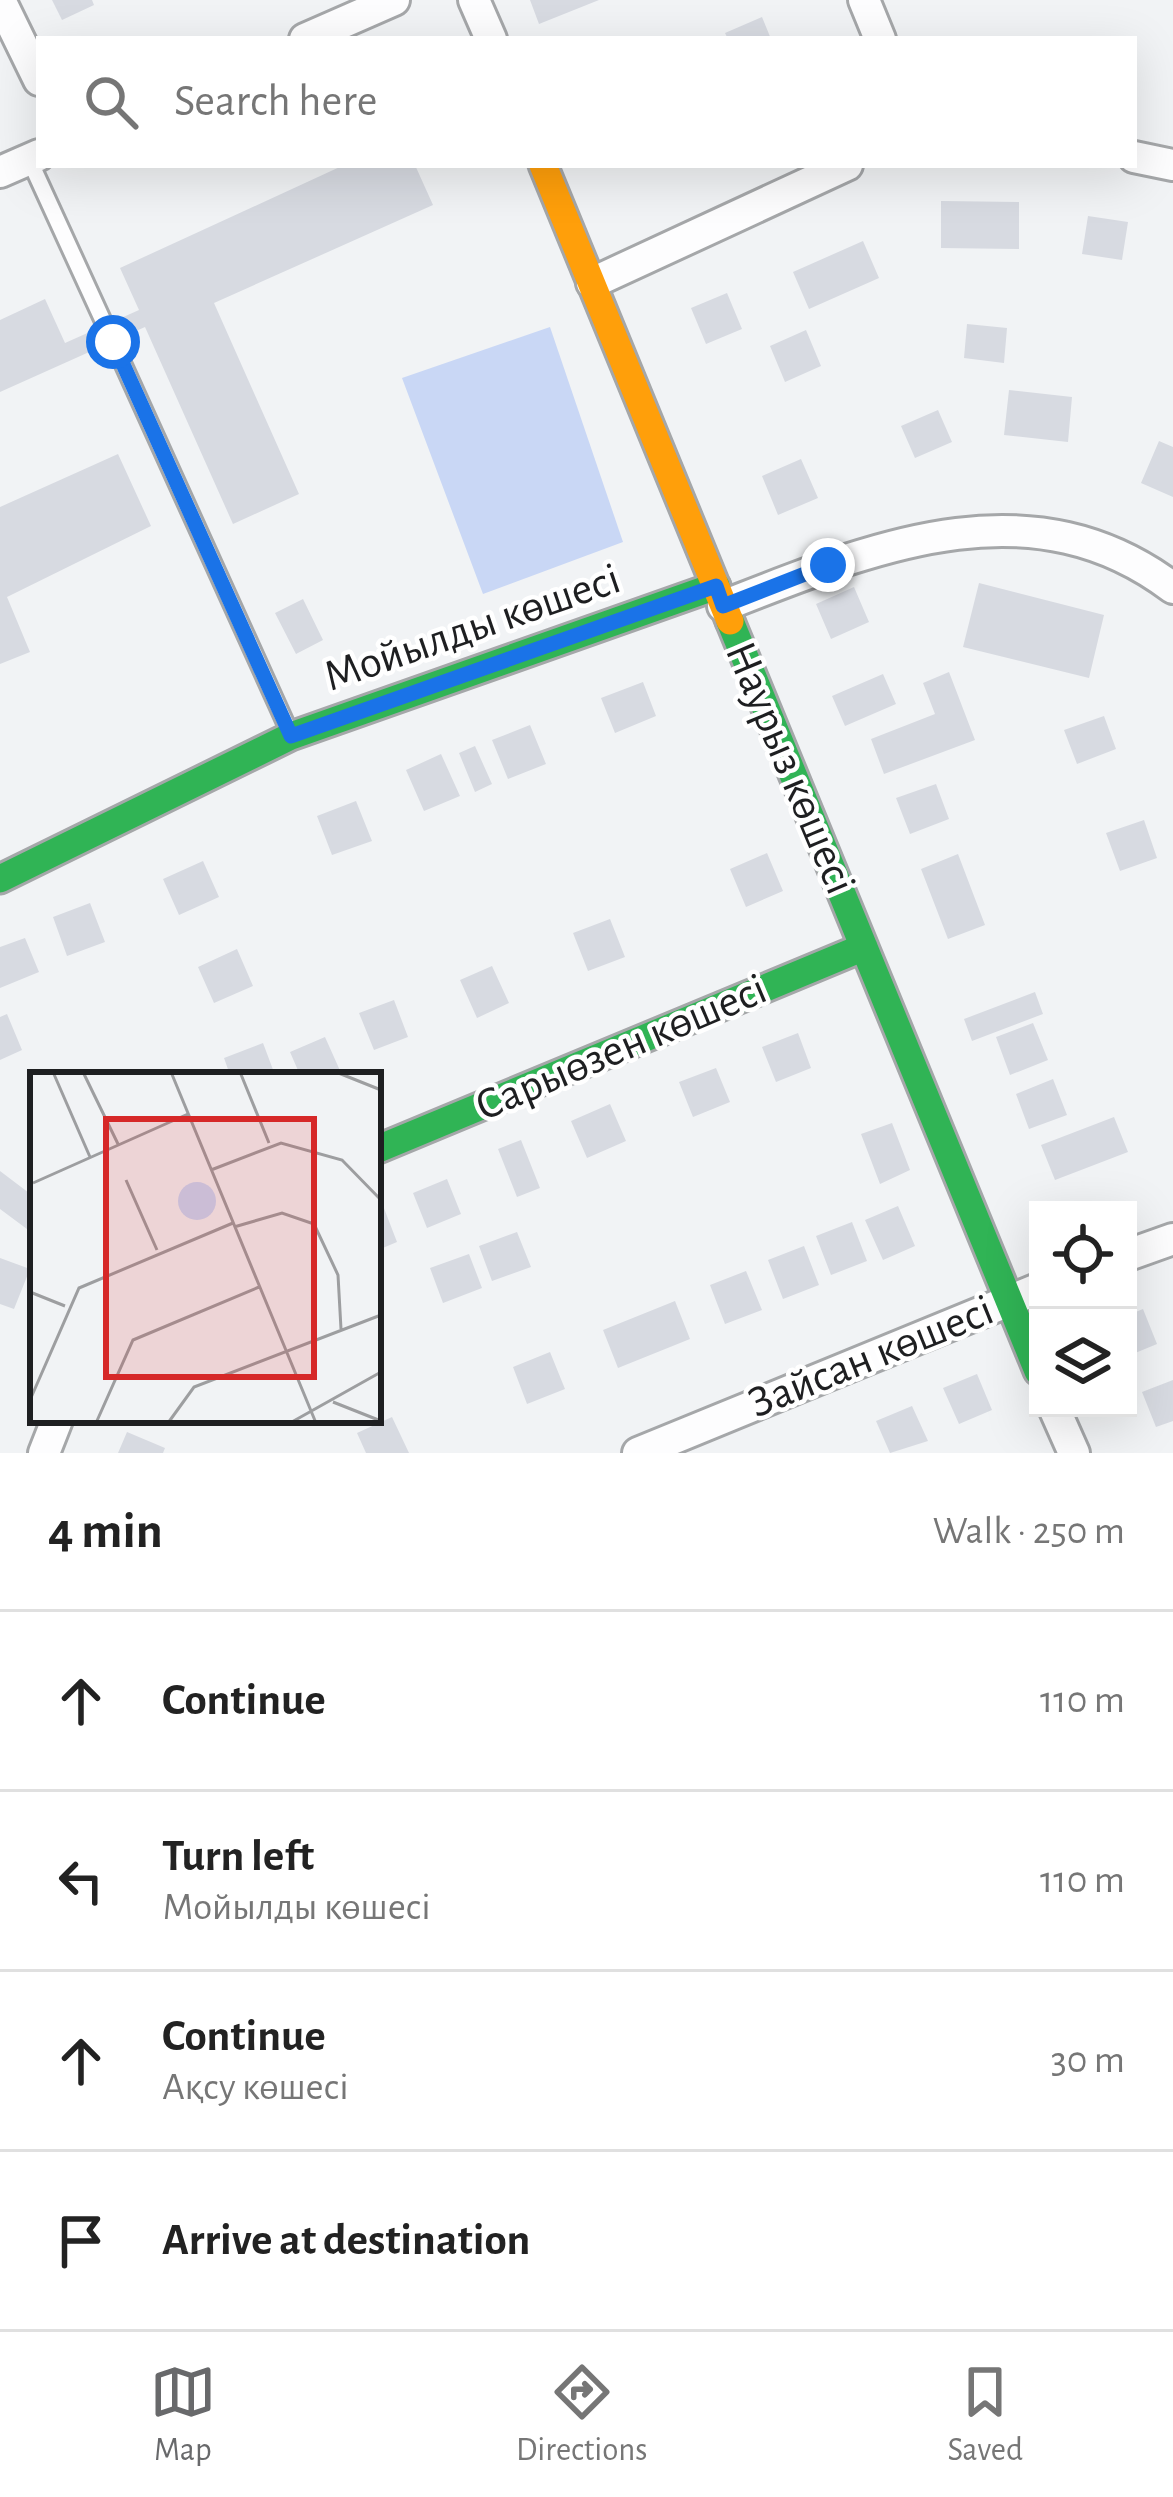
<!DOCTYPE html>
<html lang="en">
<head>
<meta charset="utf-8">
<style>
	body { margin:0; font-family:"Alegreya Sans",sans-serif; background:#f6f6f6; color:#222 }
	.controls { position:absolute; right:36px; bottom:36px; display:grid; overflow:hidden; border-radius:0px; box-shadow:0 12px 48px #0002 }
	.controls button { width:108px; height:108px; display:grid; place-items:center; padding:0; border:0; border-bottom:3px solid #e0e0e0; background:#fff; color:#222; font:60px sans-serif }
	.stop { position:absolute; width:36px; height:36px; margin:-27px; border:9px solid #1a73e8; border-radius:50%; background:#fff }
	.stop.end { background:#1a73e8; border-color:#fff; box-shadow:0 3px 12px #0008 }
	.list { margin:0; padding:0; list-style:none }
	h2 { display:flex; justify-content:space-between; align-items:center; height:156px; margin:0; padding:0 48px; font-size:51px }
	h2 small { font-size:39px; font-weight:400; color:#767676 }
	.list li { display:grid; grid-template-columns:78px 1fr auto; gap:36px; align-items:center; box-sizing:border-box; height:180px; padding:0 48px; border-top:3px solid #e0e0e0 }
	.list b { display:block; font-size:45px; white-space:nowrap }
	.list p { margin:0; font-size:39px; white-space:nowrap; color:#767676 }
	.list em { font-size:39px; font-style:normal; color:#767676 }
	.icon { flex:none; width:66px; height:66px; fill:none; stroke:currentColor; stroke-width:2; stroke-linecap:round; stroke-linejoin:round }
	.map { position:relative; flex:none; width:1173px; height:1453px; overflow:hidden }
	.search { position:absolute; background:#fff; box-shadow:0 12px 48px #0002; left:36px; right:36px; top:36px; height:132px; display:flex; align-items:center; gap:30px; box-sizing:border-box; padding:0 42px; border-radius:0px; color:#767676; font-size:45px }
	.sheet { height:876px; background:#fff }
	nav { display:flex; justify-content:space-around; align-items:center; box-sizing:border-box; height:168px; border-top:3px solid #e0e0e0; background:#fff; font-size:33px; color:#767676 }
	nav a { display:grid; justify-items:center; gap:6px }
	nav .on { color:#68696b }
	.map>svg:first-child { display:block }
	.green { fill:#c9d7f5 }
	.building { fill:#d7dae1 }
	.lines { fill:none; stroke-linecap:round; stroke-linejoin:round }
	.lane-casing { stroke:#a5a7a9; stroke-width:21 }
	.street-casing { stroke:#a5a7a9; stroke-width:36 }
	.fast-casing { stroke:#a5a7a9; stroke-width:33 }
	.slow-casing { stroke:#a5a7a9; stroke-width:33 }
	.lane { stroke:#fdfdfe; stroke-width:15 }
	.street { stroke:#fdfdfe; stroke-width:30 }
	.fast { stroke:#30b455; stroke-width:27 }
	.slow { stroke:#ff9f0a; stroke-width:27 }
	.route { stroke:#1a73e8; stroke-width:15 }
	.labels { text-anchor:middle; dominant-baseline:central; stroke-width:9; stroke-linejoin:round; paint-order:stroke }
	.street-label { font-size:45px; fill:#1e1f21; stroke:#fff }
	.inset-road { fill:none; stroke:#9d9ea0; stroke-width:3 }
	.view { fill:#d62828; fill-opacity:0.15; stroke:#d62828; stroke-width:6 }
	.inset-edge { fill:none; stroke:#1e1f21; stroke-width:6 }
</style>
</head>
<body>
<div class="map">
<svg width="1173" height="1453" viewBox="0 0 1173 1453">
	<rect width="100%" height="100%" fill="#f1f3f5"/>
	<path class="green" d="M550,327L623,542L483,594L402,378Z"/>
	<path class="building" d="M52,0H92L94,5L62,20Z
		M530,0H599L539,24Z
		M762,17L771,39H728L725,33Z
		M344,165H415L433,205L214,303L299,494L233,524L145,327L0,392V320L45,299L65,343L139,310L120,268Z
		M941,201L1019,202V249L941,248Z
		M1088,216L1128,222L1122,260L1082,254Z
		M863,241L879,278L809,309L793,272Z
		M727,293L742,329L706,344L691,308Z
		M967,324L1007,328L1004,363L964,358Z
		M806,330L821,366L785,382L770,346Z
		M1009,390L1072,397L1068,442L1004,435Z
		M938,410L952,442L915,458L901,426Z
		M1159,441L1173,447V497L1141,483Z
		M118,454L151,526L7,597L30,652L0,664V507Z
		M801,459L818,498L778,515L762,476Z
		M979,583L1104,615L1089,678L963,647Z
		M854,587L869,622L831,639L816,604Z
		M303,599L323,640L296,654L275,613Z
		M949,672L975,740L884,774L871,739L935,714L923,683Z
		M883,674L896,704L845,726L832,696Z
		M643,682L656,716L615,733L601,698Z
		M1104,716L1116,749L1077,764L1064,730Z
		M530,725L546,764L508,779L492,740Z
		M475,746L492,784L475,792L459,753Z
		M441,754L460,796L424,811L406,770Z
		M936,784L949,819L910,834L896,798Z
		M356,801L372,841L332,855L317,816Z
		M1144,820L1157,858L1120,871L1106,833Z
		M767,853L783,891L746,907L730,869Z
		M958,854L985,925L948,939L921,869Z
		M203,861L219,897L179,915L163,879Z
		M90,903L105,942L67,956L53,917Z
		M610,919L625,957L588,971L573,933Z
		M25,938L39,972L0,988V947Z
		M237,949L253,986L214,1003L198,967Z
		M492,966L509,1003L477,1018L460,980Z
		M1035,992L1043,1014L972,1041L964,1019Z
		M394,1000L408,1037L374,1050L359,1013Z
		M7,1014L22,1050L0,1060V1017Z
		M1033,1023L1048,1060L1010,1075L996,1037Z
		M798,1033L811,1068L776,1082L762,1047Z
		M325,1037L342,1075H300L290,1052Z
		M263,1043L275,1075H230L224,1058Z
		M716,1068L730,1102L693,1117L679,1082Z
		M1053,1079L1067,1115L1029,1129L1016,1094Z
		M610,1104L626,1141L587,1158L571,1121Z
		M1114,1117L1128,1152L1055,1180L1041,1145Z
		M892,1123L910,1170L880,1184L861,1134Z
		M521,1140L540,1188L517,1197L498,1149Z
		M0,1171L33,1196L31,1232L0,1209Z
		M447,1179L461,1214L427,1228L413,1193Z
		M382,1203L397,1242L378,1250V1205Z
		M898,1206L915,1246L883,1260L865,1220Z
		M852,1222L867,1261L831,1275L816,1236Z
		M517,1232L531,1267L492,1281L479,1246Z
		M804,1246L819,1285L783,1299L768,1260Z
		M469,1254L482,1288L443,1303L430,1268Z
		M0,1258L30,1269L14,1309L0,1304Z
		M746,1271L762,1310L725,1324L710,1285Z
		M675,1301L690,1339L618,1368L603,1330Z
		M1143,1309L1157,1344L1128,1356V1315Z
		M550,1352L565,1389L527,1404L513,1367Z
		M977,1374L992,1410L959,1424L943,1388Z
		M1173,1380V1421L1156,1427L1142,1392Z
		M912,1406L928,1441L890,1453L876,1421Z
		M392,1417L409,1453H366L357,1433Z
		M127,1432L165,1448L163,1453H118Z"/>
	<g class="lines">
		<defs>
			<path id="lane" d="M29,159L105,325
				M113,342L290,733"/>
			<path id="street" d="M0,0L39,80
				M474,0L491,39
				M864,0L880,39
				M305,39L394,0
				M1134,157L1173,165
				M0,172L39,155
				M592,283L847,165
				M723,606C871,548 1030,480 1173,588
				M1128,1255L1173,1239
				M1054,1408L1074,1453
				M44,1453L57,1420
				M638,1453L1038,1289"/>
			<path id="fast" d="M730,621L1038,1371
				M0,879L291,736L716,586
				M378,1149L864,947"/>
			<path id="slow" d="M543,165L730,621"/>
		</defs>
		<use href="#lane" class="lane-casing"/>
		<use href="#street" class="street-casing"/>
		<use href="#fast" class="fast-casing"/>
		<use href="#slow" class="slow-casing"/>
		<use href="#lane" class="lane"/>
		<use href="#street" class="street"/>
		<use href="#fast" class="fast"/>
		<use href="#slow" class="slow"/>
	</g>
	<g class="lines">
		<path class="route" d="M113,342L291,736L716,586L723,606L828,565"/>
	</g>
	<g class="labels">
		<g class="street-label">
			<text transform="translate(472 628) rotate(-19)">Мойылды көшесі</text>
			<text transform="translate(790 768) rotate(67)">Наурыз көшесі</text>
			<text transform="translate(621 1048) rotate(-23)">Сарыөзен көшесі</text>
			<text transform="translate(871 1357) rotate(-22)">Зайсан көшесі</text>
		</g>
	</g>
	<g transform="translate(30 1072)">
		<rect width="351" height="351" fill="#f1f3f5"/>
		<path d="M148 129a19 19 0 1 1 38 0a19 19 0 1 1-38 0Z" fill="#c9d7f5"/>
		<path class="inset-road" d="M23,0L60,85M53,0L88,72M141,0L286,351M210,0L239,71M306,0L351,18M181,98L251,71L312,88L351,128M96,108L127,178M3,111L158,42M204,155L252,141L284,152L308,203L311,257M0,220L35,234M0,328L49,216L203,151M303,330L351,349M66,351L103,268L229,215M138,351L164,315L351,243M260,351L351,300"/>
		<path class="view" d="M76,47H284V305H76Z"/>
		<rect width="351" height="351" class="inset-edge"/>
	</g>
</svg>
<div class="controls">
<button><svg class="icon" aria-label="locate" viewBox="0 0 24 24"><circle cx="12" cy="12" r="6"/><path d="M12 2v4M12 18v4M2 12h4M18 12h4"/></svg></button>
<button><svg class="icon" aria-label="layers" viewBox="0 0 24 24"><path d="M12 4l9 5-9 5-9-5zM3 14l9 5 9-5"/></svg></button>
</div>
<div class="stop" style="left:113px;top:342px"></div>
<div class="stop end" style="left:828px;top:565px"></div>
<div class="search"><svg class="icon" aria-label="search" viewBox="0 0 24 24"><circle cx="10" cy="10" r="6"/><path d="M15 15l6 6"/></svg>Search here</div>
</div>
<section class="sheet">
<h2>4 min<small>Walk · 250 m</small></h2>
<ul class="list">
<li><svg class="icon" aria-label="ahead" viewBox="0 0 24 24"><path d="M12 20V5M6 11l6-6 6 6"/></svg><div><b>Continue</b></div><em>110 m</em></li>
<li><svg class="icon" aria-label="left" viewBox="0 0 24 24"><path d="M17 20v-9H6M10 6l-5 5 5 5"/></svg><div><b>Turn left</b><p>Мойылды көшесі</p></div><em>110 m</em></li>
<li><svg class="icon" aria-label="ahead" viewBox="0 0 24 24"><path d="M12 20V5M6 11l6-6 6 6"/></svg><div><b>Continue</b><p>Ақсу көшесі</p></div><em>30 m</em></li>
<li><svg class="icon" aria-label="arrive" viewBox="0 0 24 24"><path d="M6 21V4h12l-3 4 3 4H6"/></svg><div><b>Arrive at destination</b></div></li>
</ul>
</section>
<nav>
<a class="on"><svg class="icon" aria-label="map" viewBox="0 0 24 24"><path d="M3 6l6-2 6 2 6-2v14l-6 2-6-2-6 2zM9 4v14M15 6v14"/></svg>Map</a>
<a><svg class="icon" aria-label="directions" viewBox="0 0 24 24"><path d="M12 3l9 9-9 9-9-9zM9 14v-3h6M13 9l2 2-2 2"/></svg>Directions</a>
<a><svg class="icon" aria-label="saved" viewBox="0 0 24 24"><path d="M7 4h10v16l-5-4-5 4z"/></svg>Saved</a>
</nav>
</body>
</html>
